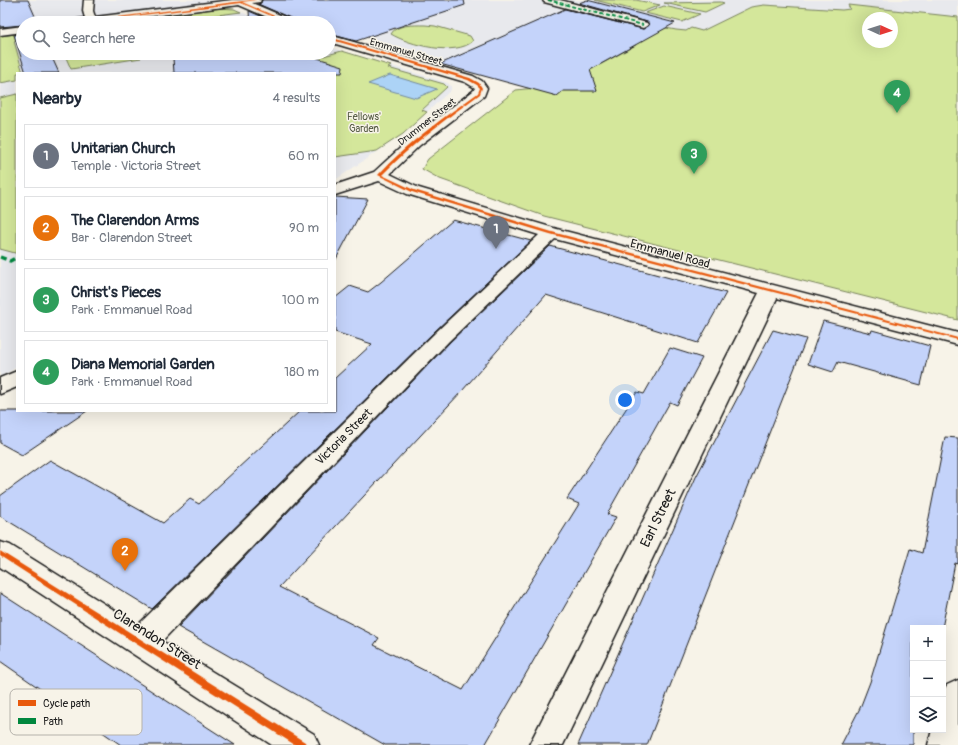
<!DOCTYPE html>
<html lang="en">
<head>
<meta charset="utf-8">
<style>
	body { margin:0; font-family:Pangolin,sans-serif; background:#f2f2f3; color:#1f2937 }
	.controls { position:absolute; right:12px; bottom:12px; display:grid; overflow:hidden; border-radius:0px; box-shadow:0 4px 16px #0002 }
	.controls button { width:36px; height:36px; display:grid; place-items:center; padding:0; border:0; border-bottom:1px solid #e0e1e3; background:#fff; color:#1f2937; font:20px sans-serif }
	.compass { position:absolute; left:862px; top:12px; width:36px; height:36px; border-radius:50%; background:#fff; box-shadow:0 4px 16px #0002; rotate:93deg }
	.you { position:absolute; left:625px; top:400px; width:14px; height:14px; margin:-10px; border:3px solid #fff; border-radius:50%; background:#1a73e8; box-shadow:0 0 0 6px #1a73e833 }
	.badge { display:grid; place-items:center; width:26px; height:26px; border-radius:50%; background:#ea580c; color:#fff; font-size:13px; font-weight:700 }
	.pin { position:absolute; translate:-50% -33px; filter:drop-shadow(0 1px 2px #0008) }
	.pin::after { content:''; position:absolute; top:21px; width:14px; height:12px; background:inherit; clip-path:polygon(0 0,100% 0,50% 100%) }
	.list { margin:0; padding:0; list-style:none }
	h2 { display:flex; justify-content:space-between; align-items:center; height:52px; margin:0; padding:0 16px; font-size:17px }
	h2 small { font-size:13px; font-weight:400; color:#747a83 }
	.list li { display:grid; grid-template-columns:26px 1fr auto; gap:12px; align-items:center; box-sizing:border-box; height:64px; margin:0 8px 8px; padding:0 8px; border:1px solid #e0e1e3; border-radius:0px }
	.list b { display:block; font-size:15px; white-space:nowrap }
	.list p { margin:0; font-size:13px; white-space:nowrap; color:#747a83 }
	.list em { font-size:13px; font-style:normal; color:#747a83 }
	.icon { flex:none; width:22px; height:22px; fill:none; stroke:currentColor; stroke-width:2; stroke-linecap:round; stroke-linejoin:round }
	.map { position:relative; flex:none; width:958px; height:745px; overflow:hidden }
	.search { position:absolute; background:#fff; box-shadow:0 4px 16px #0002; left:16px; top:16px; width:320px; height:44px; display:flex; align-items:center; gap:10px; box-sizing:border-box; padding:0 14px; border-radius:22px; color:#747a83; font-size:15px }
	.panel { position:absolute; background:#fff; box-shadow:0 4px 16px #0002; left:16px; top:72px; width:320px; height:340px; border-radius:0px }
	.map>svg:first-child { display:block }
	.built { fill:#e8e9ed; fill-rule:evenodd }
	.green { fill:#d4e79b; stroke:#78825c; fill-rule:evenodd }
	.water { fill:#acd3f6; stroke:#728a9f }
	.building { fill:#c4d3fa; stroke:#1c1c1c }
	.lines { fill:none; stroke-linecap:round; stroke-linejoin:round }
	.pedestrian-casing { stroke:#1c1c1c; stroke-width:3 }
	.minor-casing { stroke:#1c1c1c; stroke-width:3 }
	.pedestrian { fill:#f7f3e8; fill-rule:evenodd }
	.minor { fill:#f7f3e8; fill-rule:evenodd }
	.quiet-far1 { stroke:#00873e; stroke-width:2; stroke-dasharray:4 2; stroke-linecap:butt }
	.quiet { stroke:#00873e; stroke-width:3.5; stroke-dasharray:6 3.5; stroke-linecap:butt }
	.cycleway-casing { stroke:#f7f3e8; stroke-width:3 }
	.cycleway { fill:#e8590c; fill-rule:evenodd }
	.labels { text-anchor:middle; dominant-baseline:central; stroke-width:3; stroke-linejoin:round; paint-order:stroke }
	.far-street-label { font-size:10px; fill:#1c1c1c; stroke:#f7f3e8 }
	.far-park-label { font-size:10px; fill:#535942; stroke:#f7f3e8 }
	.street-label { font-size:12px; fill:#1c1c1c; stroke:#f7f3e8 }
	.near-street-label { font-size:14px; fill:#1c1c1c; stroke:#f7f3e8 }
	.key { fill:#f7f3e8; stroke:#b5b2ab; stroke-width:1 }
	.key-label { font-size:11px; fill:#1c1c1c }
</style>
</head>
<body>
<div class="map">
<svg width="958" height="745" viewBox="0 0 958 745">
	<rect width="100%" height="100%" fill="#f7f3e8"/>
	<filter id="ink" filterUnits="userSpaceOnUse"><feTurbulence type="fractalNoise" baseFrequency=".025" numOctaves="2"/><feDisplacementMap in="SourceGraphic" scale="8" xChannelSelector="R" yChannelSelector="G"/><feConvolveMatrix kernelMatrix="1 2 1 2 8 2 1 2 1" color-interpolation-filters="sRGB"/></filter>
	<g filter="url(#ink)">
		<path class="built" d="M26,0H233L42,23H23V25L0,28V10Z
			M426,0H958V65L676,30L619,17L581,31L486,74H477L440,64L444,62L367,38L363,39L333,30ZM868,18H892V42H868Z
			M219,8L234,9L267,23H103Z
			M23,33V53H329V47L448,83L451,86V90L403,134L335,180V73H17V367L0,377V36Z"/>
		<path class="green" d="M595,0H636L660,5L642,12Z
			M721,2L724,3L705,12L664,3Z
			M764,5L842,10L850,9L848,5L958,17V320L544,216L440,179L422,169L428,159L516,90L563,85L636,45L615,37L646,24L676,30L686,31L691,28L702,31L751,7ZM868,18H892V42H868Z
			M664,6L700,14L682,22L645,13Z
			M219,8L234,9L241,12L156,23L155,22L103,23Z
			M425,25L435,26L470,36L473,41C456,57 409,45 391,34C396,24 414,25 425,25Z
			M23,33V40L14,41L23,73H17V80L0,83V36Z
			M342,51L391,66L388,68L444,84L447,87L422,110L427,112L403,134L377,151L335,157V73H273L279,68Z
			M64,53H137L141,58L71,69Z
			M17,94V253H15L0,249V98Z"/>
		<path class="water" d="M390,75L437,89L416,98L368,84Z"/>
		<path class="building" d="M0,0H28L38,23H23V25L0,27Z
			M262,0H464L465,5L356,41L329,34V23H296L295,20L258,4L261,3Z
			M587,0L675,23L590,70L597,91H563L557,96L440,64L565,9L643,29L649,25L647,22L579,3Z
			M249,11L277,23H250Z
			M23,34V53H50L59,73H26L14,35Z
			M204,53H320L311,56L343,66L342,73H174L173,58Z
			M335,197L368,199L335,261Z
			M453,220L531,241L434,332L152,609L0,516V496L50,460L163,523L190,499L199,504L300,411H335V378L372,344L335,332V298L350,286L368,292L381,282Z
			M550,246L726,293L698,343L546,295L462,391L279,587L379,638L374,645L463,690L579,504L567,499L637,392L644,394L670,348L702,358L677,405L670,402L607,514L616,517L485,745H385L178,627L450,342Z
			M823,321L871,333L872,330L930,346L921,385L838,362L833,372L808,364Z
			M773,330L806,339L647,745H578L696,477Z
			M0,411H87L22,455L0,443Z
			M945,437L958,438V564L955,563L942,628H913V745H841L860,708L870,682L910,549L922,553Z
			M0,593L235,745H121L0,661Z"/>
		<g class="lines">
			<defs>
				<path id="pedestrian" d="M543,0H560L647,23L648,25L643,28L544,2Z"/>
				<path id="minor" d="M84,0H94L93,11L95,17L232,0H261L260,2L252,3L294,21L295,23H281L239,5L97,23H66L67,21L85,18L83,11Z
					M23,26V32L0,35V29Z
					M329,35L473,76L482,81L487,88L484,96L420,145L390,174L419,188L557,229L958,333V345L777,298L563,745H529L759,293L555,239L449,341L162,641L314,734L319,745H272L0,567V542L10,545L138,625L435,333L539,235L407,194L379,181L335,195V185L374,172L410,139L473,91L475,88L465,82L329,42Z
					M17,371V387L0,394V378Z
					M958,680V745H928L932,730H943V692L947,685Z"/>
			</defs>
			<use href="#pedestrian" class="pedestrian-casing"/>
			<use href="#minor" class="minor-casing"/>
			<use href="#pedestrian" class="pedestrian"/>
			<use href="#minor" class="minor"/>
			<path class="quiet-far1" d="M548,0L643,25"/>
			<path class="quiet" d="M0,257L10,261L17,257"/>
			<defs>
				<path id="cycleway" d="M251,0H257L242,2L291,23H288L241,3L77,23H70Z
					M329,37L470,78L479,83L482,88L480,94C446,119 412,144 382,175L414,190L552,232L958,338V340L550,234L412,192L378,175C407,143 443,118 478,93L480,88L477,85L468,80L329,39Z
					M0,551L305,742L306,745H295L138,645L0,556Z"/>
			</defs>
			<use href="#cycleway" class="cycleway-casing"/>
			<use href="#cycleway" class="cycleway"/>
		</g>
	</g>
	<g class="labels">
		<g class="far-street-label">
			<text transform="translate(406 52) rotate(16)">Emmanuel Street</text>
			<text transform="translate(427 122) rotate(-38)">Drummer Street</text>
		</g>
		<g class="far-park-label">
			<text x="364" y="117">Fellows'<tspan x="364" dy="12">Garden</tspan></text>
		</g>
		<g class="street-label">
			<text transform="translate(670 254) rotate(15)">Emmanuel Road</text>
			<text transform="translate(344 437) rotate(-45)">Victoria Street</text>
		</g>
		<g class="near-street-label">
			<text transform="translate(658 518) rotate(-64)">Earl Street</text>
			<text transform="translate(157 639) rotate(32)">Clarendon Street</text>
		</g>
	</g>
	<rect x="10" y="689" width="132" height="46" rx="6" class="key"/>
	<rect x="18" y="700" width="18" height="6" fill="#e8590c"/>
	<rect x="18" y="718" width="18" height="6" fill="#00873e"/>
	<g class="key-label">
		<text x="43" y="707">Cycle path</text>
		<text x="43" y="725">Path</text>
	</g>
</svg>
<div class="controls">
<button>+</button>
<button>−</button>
<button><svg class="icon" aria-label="layers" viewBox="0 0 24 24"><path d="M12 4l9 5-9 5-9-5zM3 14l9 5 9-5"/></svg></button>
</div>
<svg class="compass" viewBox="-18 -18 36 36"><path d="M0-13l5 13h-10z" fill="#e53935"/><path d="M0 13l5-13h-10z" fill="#747a83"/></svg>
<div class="you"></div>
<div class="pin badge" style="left:496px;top:249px;background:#6b7280">1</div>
<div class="pin badge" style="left:125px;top:571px;background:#e8710a">2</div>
<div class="pin badge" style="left:694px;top:174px;background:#2e9e5b">3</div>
<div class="pin badge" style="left:897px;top:113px;background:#2e9e5b">4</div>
<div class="search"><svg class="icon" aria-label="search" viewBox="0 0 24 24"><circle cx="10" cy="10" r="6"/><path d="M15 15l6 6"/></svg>Search here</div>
<section class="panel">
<h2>Nearby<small>4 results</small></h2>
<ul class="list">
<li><span class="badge" style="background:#6b7280">1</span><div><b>Unitarian Church</b><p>Temple · Victoria Street</p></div><em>60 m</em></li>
<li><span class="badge" style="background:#e8710a">2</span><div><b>The Clarendon Arms</b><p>Bar · Clarendon Street</p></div><em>90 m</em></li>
<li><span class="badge" style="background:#2e9e5b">3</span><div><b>Christ's Pieces</b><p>Park · Emmanuel Road</p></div><em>100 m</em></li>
<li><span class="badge" style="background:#2e9e5b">4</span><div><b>Diana Memorial Garden</b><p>Park · Emmanuel Road</p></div><em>180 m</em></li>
</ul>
</section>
</div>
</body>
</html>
